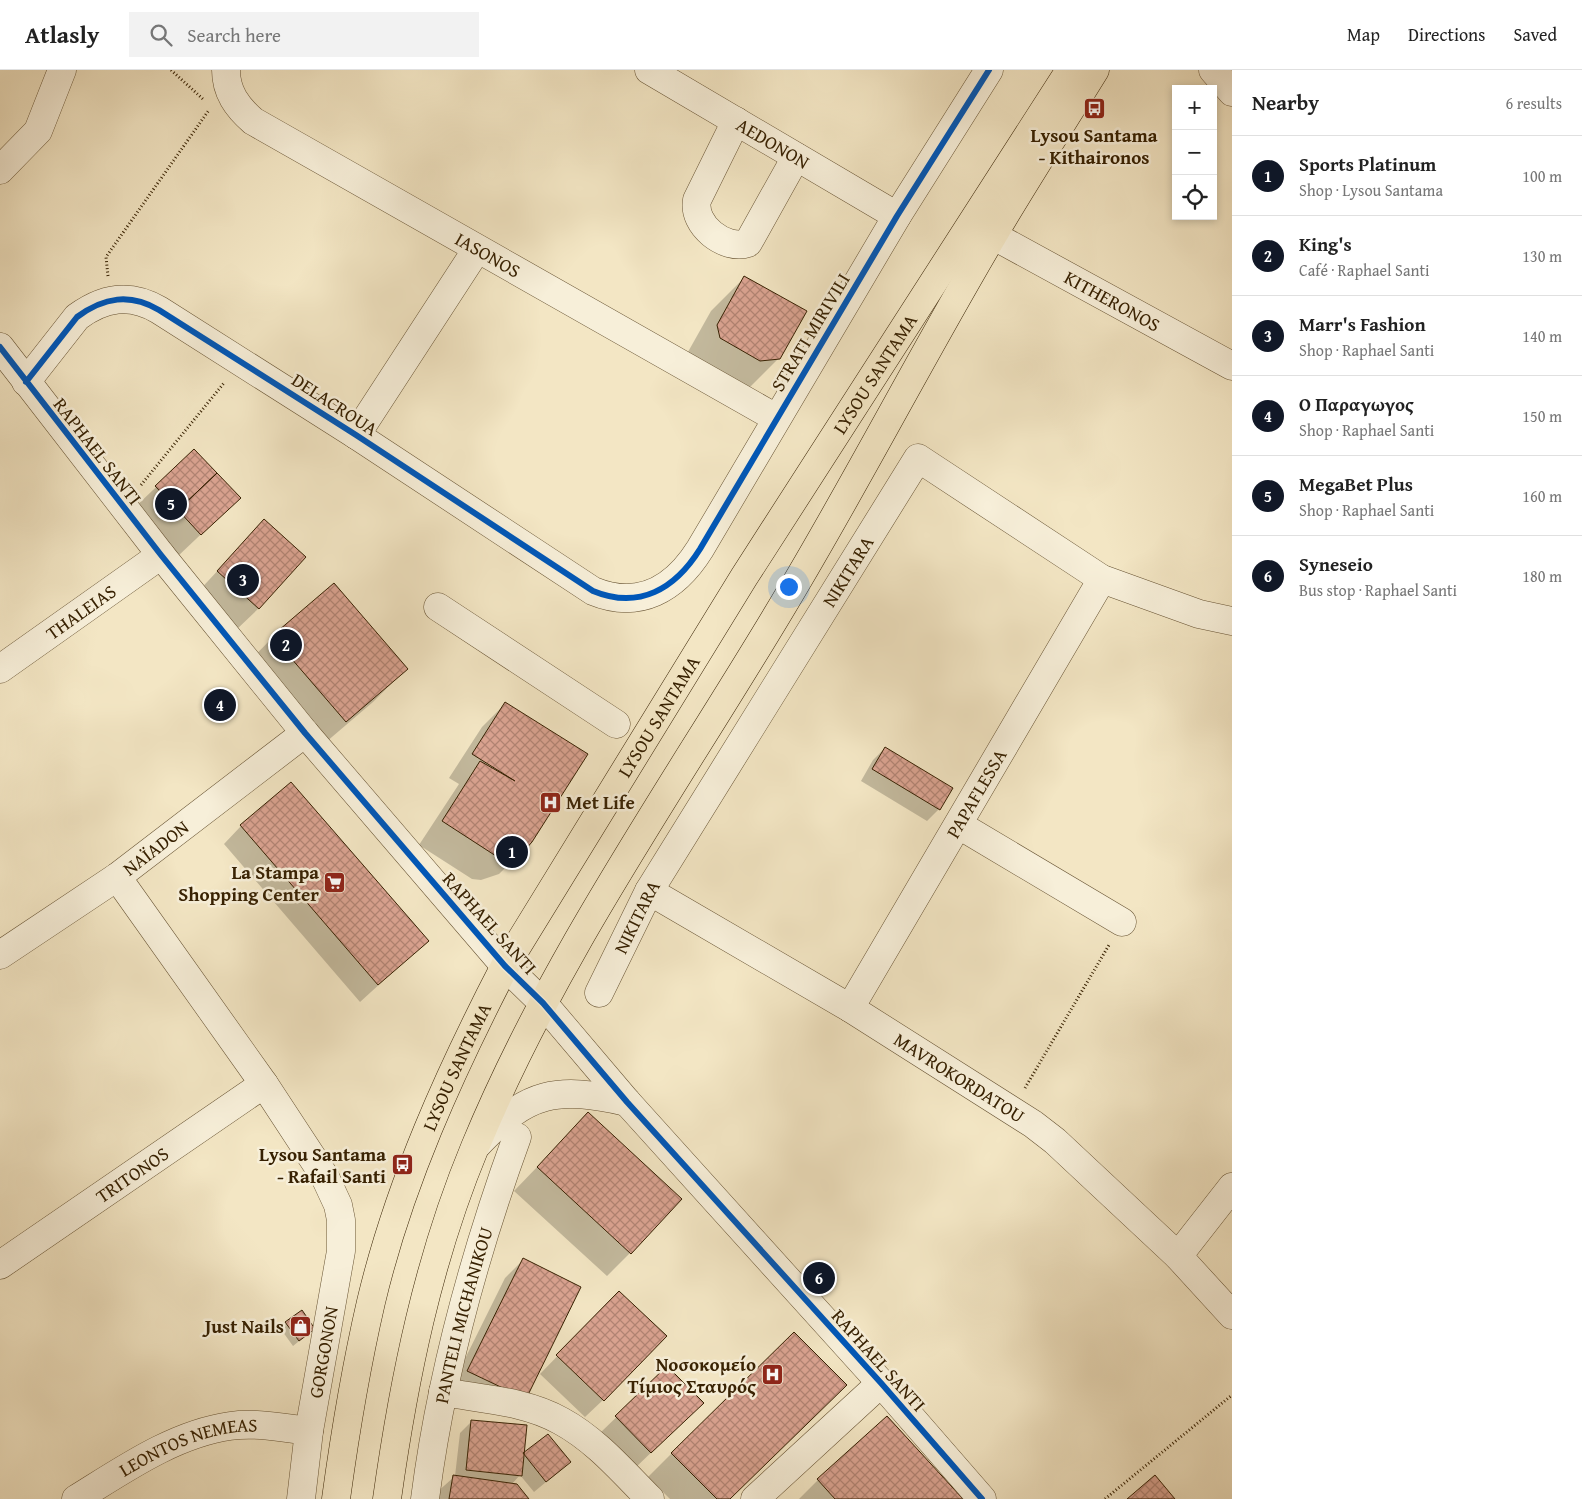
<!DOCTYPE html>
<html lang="en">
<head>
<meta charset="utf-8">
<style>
	body { margin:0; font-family:"Gentium Book Plus",serif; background:#f2f2f2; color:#222 }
	.controls { position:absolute; right:15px; top:15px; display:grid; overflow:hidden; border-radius:0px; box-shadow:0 2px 8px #0003 }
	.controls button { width:45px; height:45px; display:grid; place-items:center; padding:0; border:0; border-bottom:1px solid #e0e0e0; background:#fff; color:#222; font:25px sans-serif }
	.you { position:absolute; left:788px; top:516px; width:18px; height:18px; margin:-12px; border:4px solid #fff; border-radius:50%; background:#1a73e8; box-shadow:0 0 0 8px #1a73e833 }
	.badge { display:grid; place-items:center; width:32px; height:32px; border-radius:50%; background:#111827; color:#fff; font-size:16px; font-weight:700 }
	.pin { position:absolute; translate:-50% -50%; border:2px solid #fff; box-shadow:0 1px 5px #0006 }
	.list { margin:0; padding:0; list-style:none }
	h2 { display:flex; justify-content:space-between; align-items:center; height:65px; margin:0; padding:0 20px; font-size:21px }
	h2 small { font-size:16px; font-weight:400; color:#767676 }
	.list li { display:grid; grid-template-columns:32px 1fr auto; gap:15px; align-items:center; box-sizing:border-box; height:80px; padding:0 20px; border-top:1px solid #e0e0e0 }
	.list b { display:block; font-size:19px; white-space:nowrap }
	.list p { margin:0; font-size:16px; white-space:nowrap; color:#767676 }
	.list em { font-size:16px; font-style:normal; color:#767676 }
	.icon { flex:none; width:28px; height:28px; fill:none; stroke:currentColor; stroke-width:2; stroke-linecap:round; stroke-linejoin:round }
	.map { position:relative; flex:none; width:1232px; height:1429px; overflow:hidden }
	header { display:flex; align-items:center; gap:30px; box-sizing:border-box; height:70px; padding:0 25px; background:#fff; border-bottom:1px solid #e0e0e0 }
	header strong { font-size:24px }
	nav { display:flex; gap:28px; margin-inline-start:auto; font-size:18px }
	.search { width:350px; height:45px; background:#f2f2f2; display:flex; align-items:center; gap:12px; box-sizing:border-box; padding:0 18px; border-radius:0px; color:#767676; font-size:19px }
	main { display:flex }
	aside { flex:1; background:#fff }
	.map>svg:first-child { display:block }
	.shadow { fill:#0003 }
	.building { fill:url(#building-cross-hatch); stroke:#372102 }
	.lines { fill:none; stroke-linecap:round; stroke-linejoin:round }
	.minor-casing { stroke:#665232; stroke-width:29 }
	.major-casing { stroke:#372102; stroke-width:29 }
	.path { stroke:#372102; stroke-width:3; stroke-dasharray:1 2.5; stroke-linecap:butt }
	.minor { stroke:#f7efd9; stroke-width:28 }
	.major { stroke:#f3e6c4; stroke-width:28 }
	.cycleway-casing { stroke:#f7efd9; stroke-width:9 }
	.cycleway { stroke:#0057b8; stroke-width:6 }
	.labels { text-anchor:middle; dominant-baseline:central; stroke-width:5; stroke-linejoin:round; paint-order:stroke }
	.poi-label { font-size:19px; font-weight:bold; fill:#372102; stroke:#f7efd9; text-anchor:end }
	.street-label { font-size:19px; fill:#372102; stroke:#f7efd9 }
</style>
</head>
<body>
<header>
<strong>Atlasly</strong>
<div class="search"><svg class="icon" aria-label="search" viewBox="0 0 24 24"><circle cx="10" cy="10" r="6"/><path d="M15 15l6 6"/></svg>Search here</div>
<nav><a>Map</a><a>Directions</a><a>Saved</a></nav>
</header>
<main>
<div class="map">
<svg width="1232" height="1429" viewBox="0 0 1232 1429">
	<defs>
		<pattern id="building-cross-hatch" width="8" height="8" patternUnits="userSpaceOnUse" patternTransform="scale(1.25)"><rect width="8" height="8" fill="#daa391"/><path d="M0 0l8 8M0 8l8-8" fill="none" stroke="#b28474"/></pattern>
	</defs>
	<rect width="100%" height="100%" fill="#f3e6c4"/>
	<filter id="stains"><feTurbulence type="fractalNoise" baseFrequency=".004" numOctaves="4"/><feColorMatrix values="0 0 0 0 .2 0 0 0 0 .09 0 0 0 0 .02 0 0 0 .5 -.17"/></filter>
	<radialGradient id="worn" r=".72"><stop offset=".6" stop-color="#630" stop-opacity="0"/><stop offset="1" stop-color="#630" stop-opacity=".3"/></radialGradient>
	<path class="shadow" d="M744,208L779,288L745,322L684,289L711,241Z
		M194,381L215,451L177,487L132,440Z
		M264,451L259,538L235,561L195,525Z
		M334,515L406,599L373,632L312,684L240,601L273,567Z
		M505,634L531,772L499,804L481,810L472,809L419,775L459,714L449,708L482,657Z
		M885,678L939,739L927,751L861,711L873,690Z
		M241,756L427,871L360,932L224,774Z
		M588,1044L630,1183L607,1206L514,1121Z
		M523,1190L507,1346L450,1319L505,1208Z
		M602,1240L603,1330L585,1347L540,1304Z
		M286,1253L314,1259L293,1276L280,1258Z
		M667,1298L684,1351L633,1400L598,1365Z
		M887,1348L961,1429H799L818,1410Z
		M472,1351L522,1386L548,1365L570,1392L534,1422L520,1405L511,1415L527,1429H435V1424L455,1406L460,1363Z
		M672,1383L729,1429H670L648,1407Z"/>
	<path class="building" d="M744,206L807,241L780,289L760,291L720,268L717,255Z
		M194,379L217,403L178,440L155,416Z
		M217,403L241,428L201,465L178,440Z
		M264,449L306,487L259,539L217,501Z
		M334,513L408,599L346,652L272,566Z
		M505,632L588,684L532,772L524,781L505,787L496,786L442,751L480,691L515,711L472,684Z
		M885,677L953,718L940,740L872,699Z
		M291,712L429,871L378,915L240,755Z
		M588,1042L682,1129L631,1184L537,1097Z
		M523,1188L581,1217L526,1329L467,1301Z
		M619,1221L667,1266L604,1331L556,1285Z
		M302,1240L315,1259L299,1271L285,1252Z
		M794,1262L847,1315L730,1429H717L671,1383Z
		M667,1296L704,1333L651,1383L615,1346Z
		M887,1346L963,1429H835L817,1409Z
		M471,1350L527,1355L522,1406L466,1400Z
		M548,1364L571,1392L546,1412L523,1383Z
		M453,1405L517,1414L529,1429H449Z
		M1155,1405L1175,1429H1127Z"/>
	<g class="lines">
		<defs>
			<g id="minor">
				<path id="s1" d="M226,0C226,22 237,37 253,51L776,348"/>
				<path id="s2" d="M649,0L897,146"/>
				<path d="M1213,0L1232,22"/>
				<path d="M736,51L697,130C692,155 725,181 748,173L796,87"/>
				<path d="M0,100L38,61L62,0"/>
				<path id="s3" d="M972,154L1232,296"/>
				<path d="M0,277L161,485L305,663L505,896L543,933L627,1032L881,1313L982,1429"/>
				<path d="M26,312L77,247C104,227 130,223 159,240L356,365L593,521C639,540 675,519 700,479L897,146L989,0"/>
				<path d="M356,365L477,179"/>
				<path d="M438,537L616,654"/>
				<path id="s4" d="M0,599L161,485"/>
				<path d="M959,755L1122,852"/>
				<path d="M117,807L264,1014L325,1107L338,1135L341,1150V1181L309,1361L301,1429"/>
				<path id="s5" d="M649,821L850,938L1033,1054L1055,1071L1178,1186L1232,1245"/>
				<path id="s6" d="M0,885L117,807L305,663"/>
				<path id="s7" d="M599,923L649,821L918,388L1102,509L1199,544L1232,551"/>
				<path id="s8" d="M850,938L1102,509"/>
				<path d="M477,1075C528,1021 556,1016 627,1032"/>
				<path d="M1178,1186L1232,1117"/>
				<path id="s9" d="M0,1195L264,1014"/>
				<path d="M443,1322C482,1329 526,1331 561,1351C596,1370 622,1401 650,1429"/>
				<path id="s10" d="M76,1429C123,1400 174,1364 230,1356C256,1352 283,1358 309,1361"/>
				<path id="s11" d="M425,1429C441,1304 474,1185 517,1067"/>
				<path d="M755,1429L881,1313"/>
			</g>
			<g id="major">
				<path id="s12" d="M336,1429C345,1363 356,1297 371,1232C399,1114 450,1002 505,896L744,507L1070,0"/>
				<path d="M387,1429C404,1308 428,1190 475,1077C555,883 679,710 786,530C858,410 922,285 993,165C1026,109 1061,55 1095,0"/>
			</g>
		</defs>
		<use href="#minor" class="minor-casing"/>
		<use href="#major" class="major-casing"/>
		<path class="path" d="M171,0L204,30
			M108,206L106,187L209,40
			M141,415L224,313
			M1025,1018L1109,875
			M1105,1429L1232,1325"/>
		<use href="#minor" class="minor"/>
		<use href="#major" class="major"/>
		<defs>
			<path id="cycleway" d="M0,277L161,485L305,663L505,896L543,933L627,1032L881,1313L982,1429
				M26,312L77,247C104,227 130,223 159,240L356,365L593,521C639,540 675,519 700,479L897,146L989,0"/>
		</defs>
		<use href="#cycleway" class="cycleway-casing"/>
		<use href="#cycleway" class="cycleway"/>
	</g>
	<defs>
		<symbol id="bus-square" viewBox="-11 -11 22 22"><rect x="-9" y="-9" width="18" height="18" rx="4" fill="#8f2418" stroke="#f7efd9"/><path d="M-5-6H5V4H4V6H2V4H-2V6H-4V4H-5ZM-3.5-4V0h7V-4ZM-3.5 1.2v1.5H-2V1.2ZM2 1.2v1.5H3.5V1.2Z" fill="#fff"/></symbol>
		<symbol id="hospital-square" viewBox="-11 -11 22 22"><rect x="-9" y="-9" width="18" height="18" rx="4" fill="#8f2418" stroke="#f7efd9"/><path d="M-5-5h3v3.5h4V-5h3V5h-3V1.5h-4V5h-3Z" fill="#fff"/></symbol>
		<symbol id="supermarket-square" viewBox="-11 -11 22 22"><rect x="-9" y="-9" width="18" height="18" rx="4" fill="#8f2418" stroke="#f7efd9"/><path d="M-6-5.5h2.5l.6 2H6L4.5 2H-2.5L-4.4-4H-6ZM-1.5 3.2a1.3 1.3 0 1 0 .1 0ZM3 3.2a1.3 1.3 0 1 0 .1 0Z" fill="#fff"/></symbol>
		<symbol id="shop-square" viewBox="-11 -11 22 22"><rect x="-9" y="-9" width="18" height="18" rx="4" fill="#8f2418" stroke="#f7efd9"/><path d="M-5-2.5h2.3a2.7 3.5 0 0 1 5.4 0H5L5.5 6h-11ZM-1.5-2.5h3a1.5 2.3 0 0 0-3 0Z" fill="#fff"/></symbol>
	</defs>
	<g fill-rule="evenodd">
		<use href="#bus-square" x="1082" y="26" width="25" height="25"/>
		<use href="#hospital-square" x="538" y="720" width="25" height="25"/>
		<use href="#supermarket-square" x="322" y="800" width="25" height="25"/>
		<use href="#bus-square" x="390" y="1082" width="25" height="25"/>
		<use href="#shop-square" x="288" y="1244" width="25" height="25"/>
		<use href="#hospital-square" x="760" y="1292" width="25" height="25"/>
	</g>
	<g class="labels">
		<g class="poi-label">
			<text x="1094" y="65" text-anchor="middle">Lysou Santama<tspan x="1094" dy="22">- Kithaironos</tspan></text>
			<text x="566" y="732" text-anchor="start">Met Life</text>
			<text x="319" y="802">La Stampa<tspan x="319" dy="22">Shopping Center</tspan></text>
			<text x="386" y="1084">Lysou Santama<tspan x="386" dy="22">- Rafail Santi</tspan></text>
			<text x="284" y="1256">Just Nails</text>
			<text x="756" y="1294">Νοσοκομείο<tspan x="756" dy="22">Τίμιος Σταυρός</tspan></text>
		</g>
		<g class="street-label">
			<text stroke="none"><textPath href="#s2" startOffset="144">AEDONON</textPath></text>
			<text stroke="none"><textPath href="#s1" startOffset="330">IASONOS</textPath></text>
			<text stroke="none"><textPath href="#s3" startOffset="160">KITHERONOS</textPath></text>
			<text transform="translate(810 262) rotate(-59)">STRATI MIRIVILI</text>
			<text stroke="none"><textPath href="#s12" startOffset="1261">LYSOU SANTAMA</textPath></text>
			<text transform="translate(335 334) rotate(33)">DELACROUA</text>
			<text transform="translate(98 381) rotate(52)">RAPHAEL SANTI</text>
			<text stroke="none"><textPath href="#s7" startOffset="490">NIKITARA</textPath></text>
			<text stroke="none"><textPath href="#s4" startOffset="99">THALEIAS</textPath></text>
			<text stroke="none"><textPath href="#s12" startOffset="856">LYSOU SANTAMA</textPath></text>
			<text stroke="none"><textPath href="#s8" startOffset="249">PAPAFLESSA</textPath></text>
			<text stroke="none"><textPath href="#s6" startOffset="189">NAÏADON</textPath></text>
			<text stroke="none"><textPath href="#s7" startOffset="85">NIKITARA</textPath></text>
			<text transform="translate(490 853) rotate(48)">RAPHAEL SANTI</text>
			<text stroke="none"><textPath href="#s12" startOffset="451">LYSOU SANTAMA</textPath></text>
			<text stroke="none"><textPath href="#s5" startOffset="362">MAVROKORDATOU</textPath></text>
			<text stroke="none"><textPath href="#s9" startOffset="160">TRITONOS</textPath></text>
			<text stroke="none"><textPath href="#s11" startOffset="188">PANTELI MICHANIKOU</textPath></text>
			<text transform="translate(323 1282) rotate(-80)">GORGONON</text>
			<text transform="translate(879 1290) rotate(48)">RAPHAEL SANTI</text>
			<text stroke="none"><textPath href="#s10" startOffset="126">LEONTOS NEMEAS</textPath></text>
		</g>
	</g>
	<rect width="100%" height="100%" filter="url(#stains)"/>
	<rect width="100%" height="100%" fill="url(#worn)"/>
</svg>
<div class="controls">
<button>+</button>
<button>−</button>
<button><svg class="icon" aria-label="locate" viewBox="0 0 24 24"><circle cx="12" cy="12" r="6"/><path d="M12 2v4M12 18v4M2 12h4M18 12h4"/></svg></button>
</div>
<div class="you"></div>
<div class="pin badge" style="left:512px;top:782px">1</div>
<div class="pin badge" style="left:286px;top:575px">2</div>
<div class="pin badge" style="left:243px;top:510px">3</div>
<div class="pin badge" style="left:220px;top:635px">4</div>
<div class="pin badge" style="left:171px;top:434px">5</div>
<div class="pin badge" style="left:819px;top:1208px">6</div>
</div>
<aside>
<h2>Nearby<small>6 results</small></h2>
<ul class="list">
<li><span class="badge">1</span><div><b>Sports Platinum</b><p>Shop · Lysou Santama</p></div><em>100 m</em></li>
<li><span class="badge">2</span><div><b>King's</b><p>Café · Raphael Santi</p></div><em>130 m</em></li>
<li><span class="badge">3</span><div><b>Marr's Fashion</b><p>Shop · Raphael Santi</p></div><em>140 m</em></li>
<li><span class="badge">4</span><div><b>Ο Παραγωγος</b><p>Shop · Raphael Santi</p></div><em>150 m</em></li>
<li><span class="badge">5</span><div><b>MegaBet Plus</b><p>Shop · Raphael Santi</p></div><em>160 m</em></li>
<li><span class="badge">6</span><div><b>Syneseio</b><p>Bus stop · Raphael Santi</p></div><em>180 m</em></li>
</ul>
</aside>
</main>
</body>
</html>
